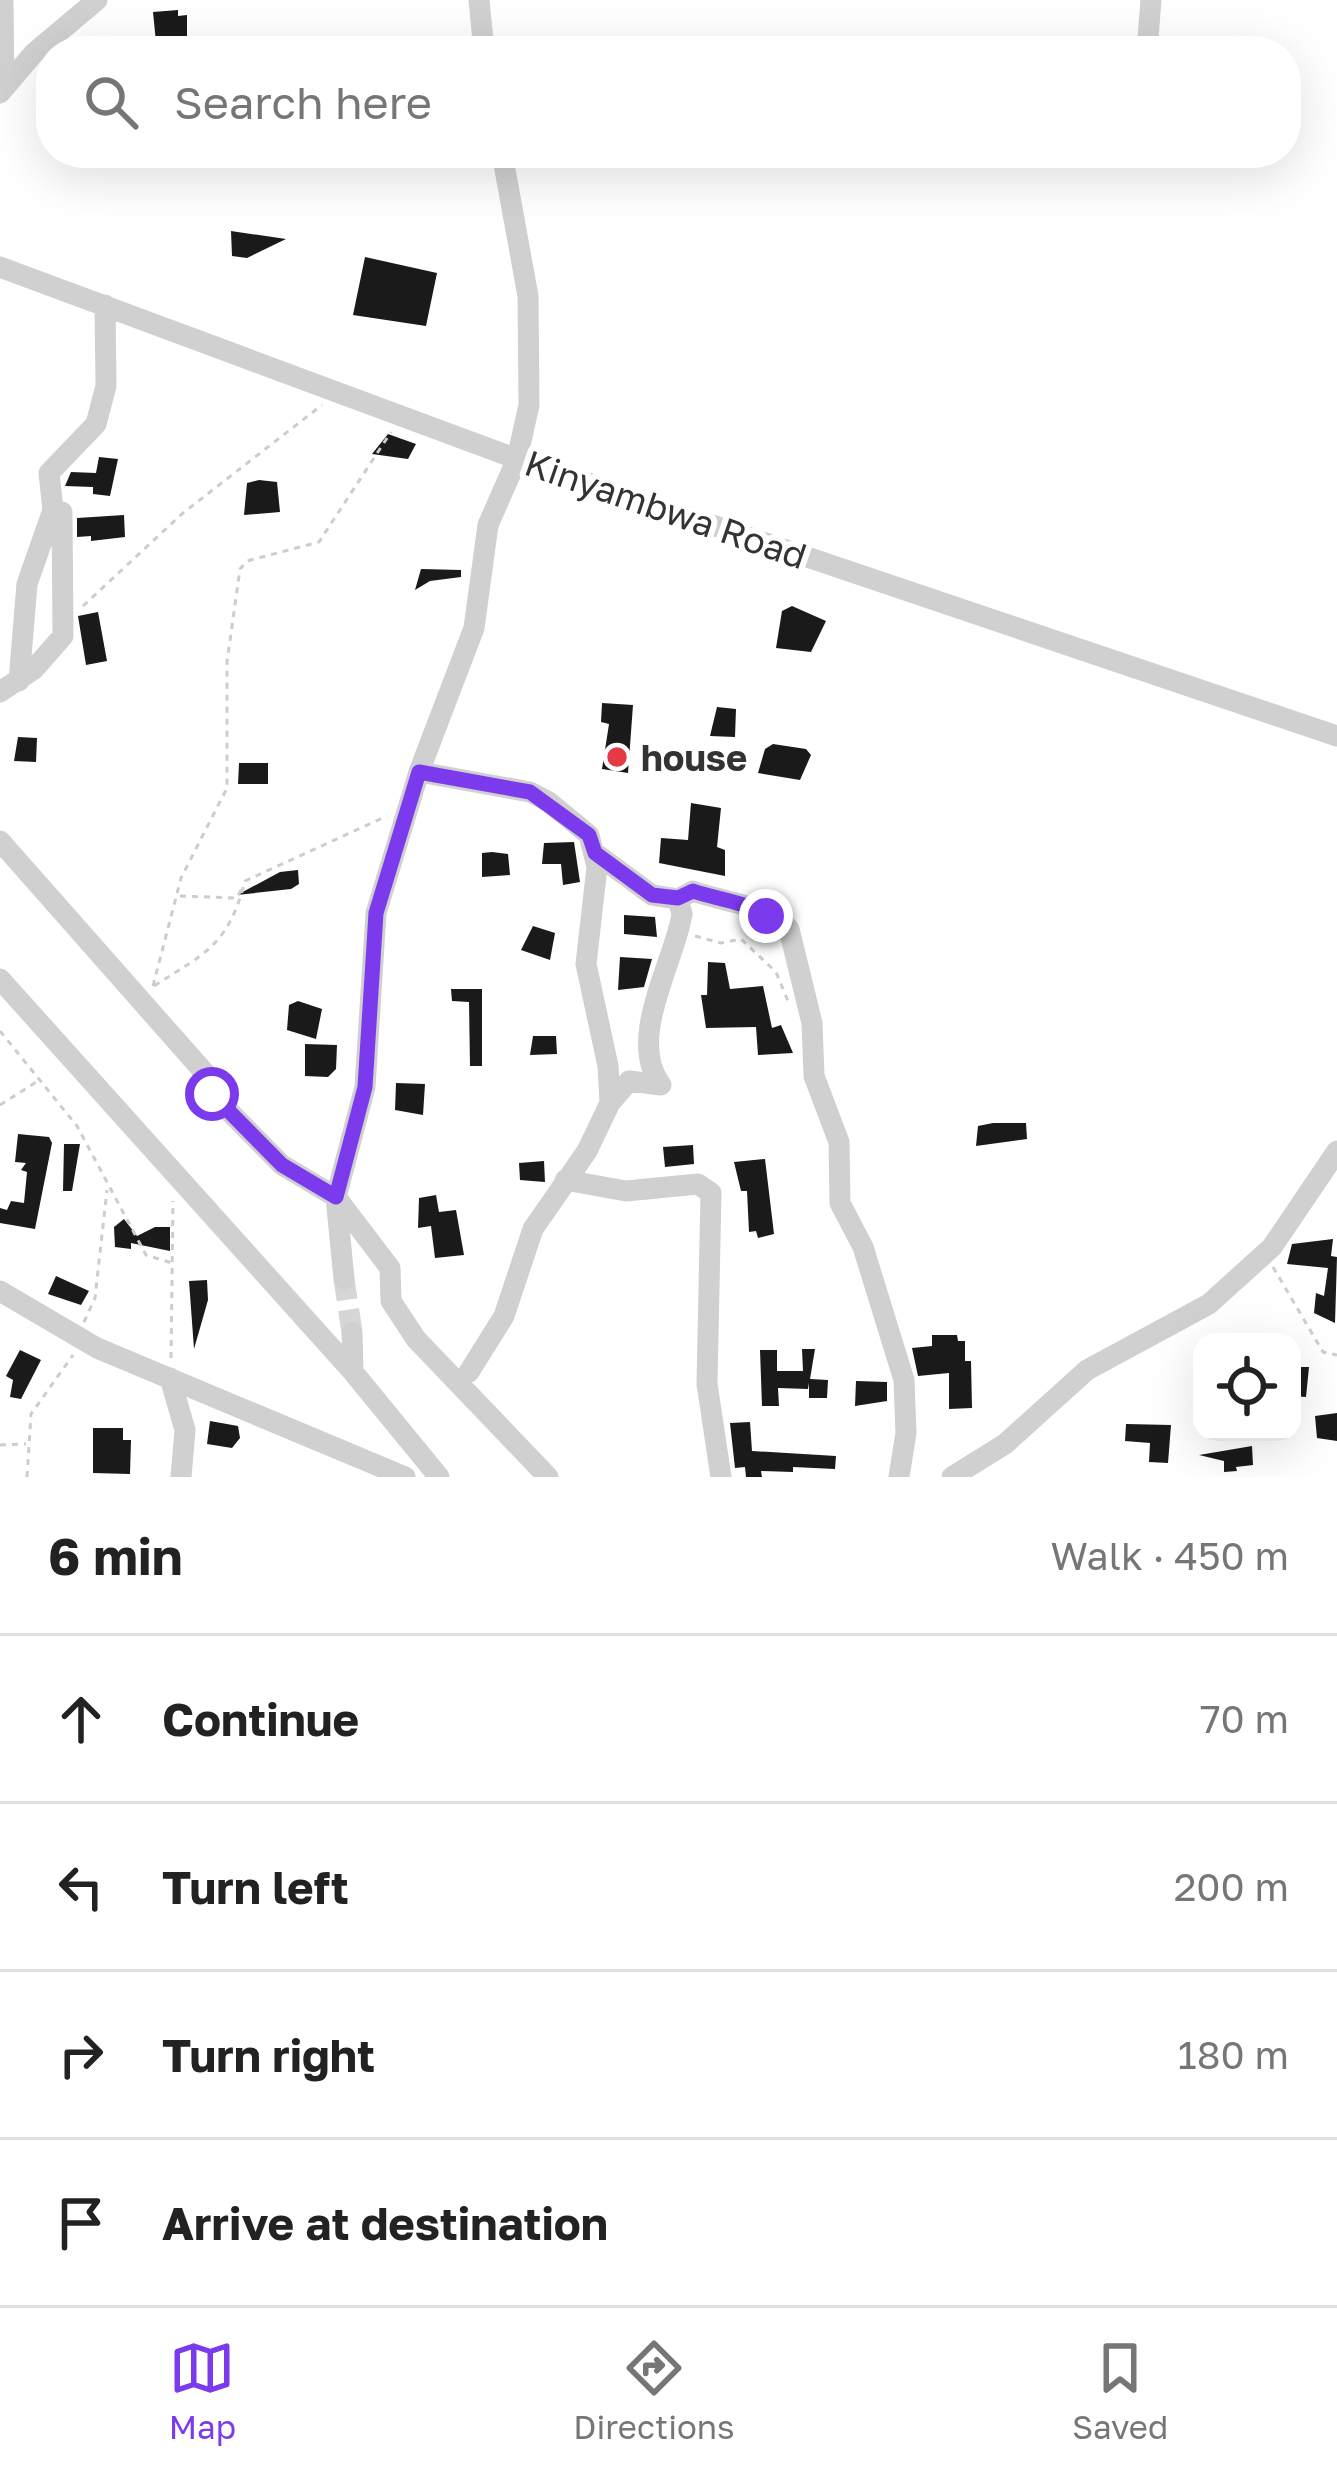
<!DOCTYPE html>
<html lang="en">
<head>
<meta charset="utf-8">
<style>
	body { margin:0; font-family:"Golos Text",sans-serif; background:#f6f6f6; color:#222 }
	.controls { position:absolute; right:36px; bottom:36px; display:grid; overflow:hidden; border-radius:24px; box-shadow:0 12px 48px #0002 }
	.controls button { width:108px; height:108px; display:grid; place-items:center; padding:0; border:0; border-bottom:3px solid #e0e0e0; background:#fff; color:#222; font:60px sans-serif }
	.stop { position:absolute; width:36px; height:36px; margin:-27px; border:9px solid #7c3aed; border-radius:50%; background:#fff }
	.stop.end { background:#7c3aed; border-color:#fff; box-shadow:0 3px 12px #0008 }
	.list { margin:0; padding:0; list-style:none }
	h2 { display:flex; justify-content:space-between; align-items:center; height:156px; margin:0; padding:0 48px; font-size:51px }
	h2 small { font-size:39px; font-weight:400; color:#767676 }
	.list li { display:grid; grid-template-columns:78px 1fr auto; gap:36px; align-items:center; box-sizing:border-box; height:168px; padding:0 48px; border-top:3px solid #e0e0e0 }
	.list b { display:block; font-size:45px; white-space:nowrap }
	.list em { font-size:39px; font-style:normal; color:#767676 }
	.icon { flex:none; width:66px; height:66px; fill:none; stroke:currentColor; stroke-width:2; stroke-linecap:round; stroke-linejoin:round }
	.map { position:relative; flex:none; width:1337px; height:1477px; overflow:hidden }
	.search { position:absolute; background:#fff; box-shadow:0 12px 48px #0002; left:36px; right:36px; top:36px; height:132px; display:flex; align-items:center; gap:30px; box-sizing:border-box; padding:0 42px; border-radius:48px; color:#767676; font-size:45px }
	.sheet { height:828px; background:#fff }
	nav { display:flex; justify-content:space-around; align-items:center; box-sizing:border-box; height:168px; border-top:3px solid #e0e0e0; background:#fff; font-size:33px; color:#767676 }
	nav a { display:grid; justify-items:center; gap:6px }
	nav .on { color:#7c3aed }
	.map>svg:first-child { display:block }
	.building { fill:#1a1a1a }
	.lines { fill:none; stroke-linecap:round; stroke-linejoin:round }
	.minor-tunnel { stroke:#d6d6d6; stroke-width:21; stroke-dasharray:21 10; stroke-linecap:butt }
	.path { stroke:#cdcdcd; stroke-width:3; stroke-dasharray:6 6; stroke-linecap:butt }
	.minor { stroke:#d0d0d0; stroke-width:21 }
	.route { stroke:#7c3aed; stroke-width:15 }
	.poi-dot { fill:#e63946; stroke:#fff; stroke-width:4.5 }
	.labels { text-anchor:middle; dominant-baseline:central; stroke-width:12; stroke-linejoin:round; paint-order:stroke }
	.street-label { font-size:36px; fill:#333; stroke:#fff }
	.poi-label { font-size:36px; font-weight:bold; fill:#333; stroke:#fff; text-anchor:start }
</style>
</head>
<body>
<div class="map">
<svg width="1337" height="1477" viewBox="0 0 1337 1477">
	<rect width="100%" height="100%" fill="#fff"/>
	<path class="building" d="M178,10V16L187,15V38L156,42L153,12Z
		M231,231L286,239L247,258L232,256Z
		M365,257L437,273L426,326L353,315Z
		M388,434L416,444L408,459L372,454Z
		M99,457L118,459L110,496L93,494V487L65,486L71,472L96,473Z
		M259,480L277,482L280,512L244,515L247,483Z
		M124,515L125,537L91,541V536L77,537V518Z
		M421,569L461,570V577L430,581L415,590Z
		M792,606L826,621L811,652L776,648L782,611Z
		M98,612L107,661L86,665L78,616Z
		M602,703L633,705L628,773L602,769L609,724L601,722Z
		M717,707L736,709L735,737L710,736Z
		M18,737L37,738L36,762L14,761Z
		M773,744L806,749L811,755L800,780L758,773L765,749Z
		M239,763H268V784H238Z
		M691,803L721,808L717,847L725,850V876L659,863L661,838L688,840Z
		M574,842L580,882L563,885L561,864H542L544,843Z
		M492,852L508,854L510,875L482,877V853Z
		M298,870L299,884L291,889L237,895L280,872Z
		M624,915L655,917L657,937L624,934Z
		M533,926L555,933L550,960L521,950Z
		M620,957L652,959L644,987L618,990Z
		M708,962L725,963L730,989L763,986L772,1028L781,1025L793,1053L758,1055L756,1027L706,1028L701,995H707Z
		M451,989H482V1066H470L469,1002L452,1001Z
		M298,1001L322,1009L316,1039L287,1030L289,1005Z
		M533,1036H556L557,1054L530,1055Z
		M305,1044L337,1045L336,1069L328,1077L305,1076Z
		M396,1083L425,1084L423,1115L395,1110Z
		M993,1123H1026L1027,1139L976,1146L978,1126Z
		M18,1134L49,1137L52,1143L35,1229L0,1223V1208L7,1210L11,1201L24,1203L27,1172L21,1170L26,1163L15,1162Z
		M64,1144H80L72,1191H63Z
		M693,1145L694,1164L665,1167L663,1147Z
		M765,1159L774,1234L758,1238L756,1231L749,1232L747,1191H741L734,1162Z
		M544,1161L545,1182L520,1180L519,1163Z
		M436,1195L439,1212L456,1210L464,1255L435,1258L431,1226L418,1228L419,1198Z
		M124,1219L137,1236L155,1227H170V1251L131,1243V1249L115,1247L114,1227Z
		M1333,1239L1331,1256L1337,1257L1335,1323L1314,1313L1316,1293L1324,1296L1328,1268L1287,1264L1292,1244Z
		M56,1276L89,1291L81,1305L48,1294Z
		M207,1280L208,1300L194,1349L189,1281Z
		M932,1335H957L958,1341H965V1361H971L972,1408L949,1409V1373L918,1376L912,1348L932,1346Z
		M802,1349H815L810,1379L828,1380L827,1398H809V1383L808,1389L778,1388L779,1406H762L760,1350H777V1371H803Z
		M20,1350L41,1360L21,1399L10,1397L13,1380L6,1376Z
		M1292,1367H1309L1306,1397L1292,1396Z
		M856,1381L887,1382V1401L855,1406Z
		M1337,1413V1441L1317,1438L1315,1416Z
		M210,1421L238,1426L240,1438L232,1448L207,1444Z
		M750,1422L752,1451L836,1456L835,1469L793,1467V1472L761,1471L762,1477H746L745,1467L735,1468L730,1423Z
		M1126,1424L1171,1425L1168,1463L1149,1462L1150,1443L1125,1441Z
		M93,1428H123V1440H131L130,1474L93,1473Z
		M1252,1446L1253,1465L1236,1467L1237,1471L1224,1472V1461L1199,1455Z"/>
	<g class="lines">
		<path class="minor-tunnel" d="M344,1279L352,1332"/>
		<path class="path" d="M83,606L183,513L322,405
			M180,896L237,898L242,888
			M695,936L721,943L741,939L776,972L788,1001
			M153,986L181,878L227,788V662L240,569L247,561L319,542L391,432
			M154,986C207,952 228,945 245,881L387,816
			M0,1031L77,1126L146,1255L172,1263
			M0,1105L38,1081
			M1273,1267L1323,1352L1337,1355
			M84,1322L95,1298L107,1190
			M171,1358L173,1201
			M0,1445L26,1444
			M27,1477L31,1414L73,1355"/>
		<path class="minor" d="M3,0L4,88
			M479,0L484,51
			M1147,51L1151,0
			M0,93L34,53L97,0
			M1099,156L1102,153
			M0,267L517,459L1337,736
			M19,681L27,584L53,510L49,473L96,424L106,386L105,305
			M0,692L34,669L63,636L62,512
			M419,772L530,792L549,802L589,835L597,867L586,964L608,1066L610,1103L587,1151L533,1229L504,1316L469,1372
			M0,841L204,1072L212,1094L282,1165L336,1197L390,1268L391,1301L416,1339L548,1477
			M595,853L652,895L678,899L682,914C675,961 626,1039 661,1085L629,1081L610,1103
			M678,899L693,891C723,902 767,905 789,929L812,1023L814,1076L839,1142L840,1203L863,1247L904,1380L906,1433L899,1477
			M0,979L353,1372L439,1477
			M565,1180L626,1191L698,1184L711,1193L707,1384L721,1477
			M344,1279L336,1197L365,1087L376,913L419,772L474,628L488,525L517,459L529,405L528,296L502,153
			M0,1291L97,1348L405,1477
			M352,1332L353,1372
			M170,1378L185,1430L181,1477
			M952,1477L1005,1444L1087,1370L1209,1304L1272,1247L1337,1151"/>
	</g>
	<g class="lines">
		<path class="route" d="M212,1094L282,1165L336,1197L365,1087L376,913L419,772L530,792L589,835L595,853L652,895L678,898L693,891C716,899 747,902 766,916"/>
	</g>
	<circle class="poi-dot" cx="617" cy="757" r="12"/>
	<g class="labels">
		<g class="street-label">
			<text transform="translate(666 509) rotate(19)">Kinyambwa Road</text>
		</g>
		<g class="poi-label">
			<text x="641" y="757">house</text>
		</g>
	</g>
</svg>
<div class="controls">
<button><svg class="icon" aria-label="locate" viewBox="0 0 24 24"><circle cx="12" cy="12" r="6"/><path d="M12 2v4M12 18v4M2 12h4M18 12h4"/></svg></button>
</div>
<div class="stop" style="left:212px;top:1094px"></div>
<div class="stop end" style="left:766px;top:916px"></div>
<div class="search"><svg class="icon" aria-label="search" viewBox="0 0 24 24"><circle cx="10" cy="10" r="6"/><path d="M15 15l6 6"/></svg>Search here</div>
</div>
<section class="sheet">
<h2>6 min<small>Walk · 450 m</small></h2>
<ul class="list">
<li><svg class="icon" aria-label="ahead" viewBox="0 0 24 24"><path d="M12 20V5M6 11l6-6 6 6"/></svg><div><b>Continue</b></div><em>70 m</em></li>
<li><svg class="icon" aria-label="left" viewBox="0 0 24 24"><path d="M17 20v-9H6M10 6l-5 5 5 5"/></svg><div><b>Turn left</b></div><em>200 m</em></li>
<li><svg class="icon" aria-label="right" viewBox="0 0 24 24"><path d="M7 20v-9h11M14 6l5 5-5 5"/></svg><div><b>Turn right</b></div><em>180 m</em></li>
<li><svg class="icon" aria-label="arrive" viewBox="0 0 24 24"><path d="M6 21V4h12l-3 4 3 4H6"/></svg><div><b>Arrive at destination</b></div></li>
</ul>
</section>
<nav>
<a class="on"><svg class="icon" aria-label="map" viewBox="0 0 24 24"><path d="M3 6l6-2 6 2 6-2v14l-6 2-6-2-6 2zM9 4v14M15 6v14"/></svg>Map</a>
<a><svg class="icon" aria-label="directions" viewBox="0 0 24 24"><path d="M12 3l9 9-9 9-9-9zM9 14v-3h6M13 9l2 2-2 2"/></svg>Directions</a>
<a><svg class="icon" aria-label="saved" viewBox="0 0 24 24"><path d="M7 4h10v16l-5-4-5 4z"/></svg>Saved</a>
</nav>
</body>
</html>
